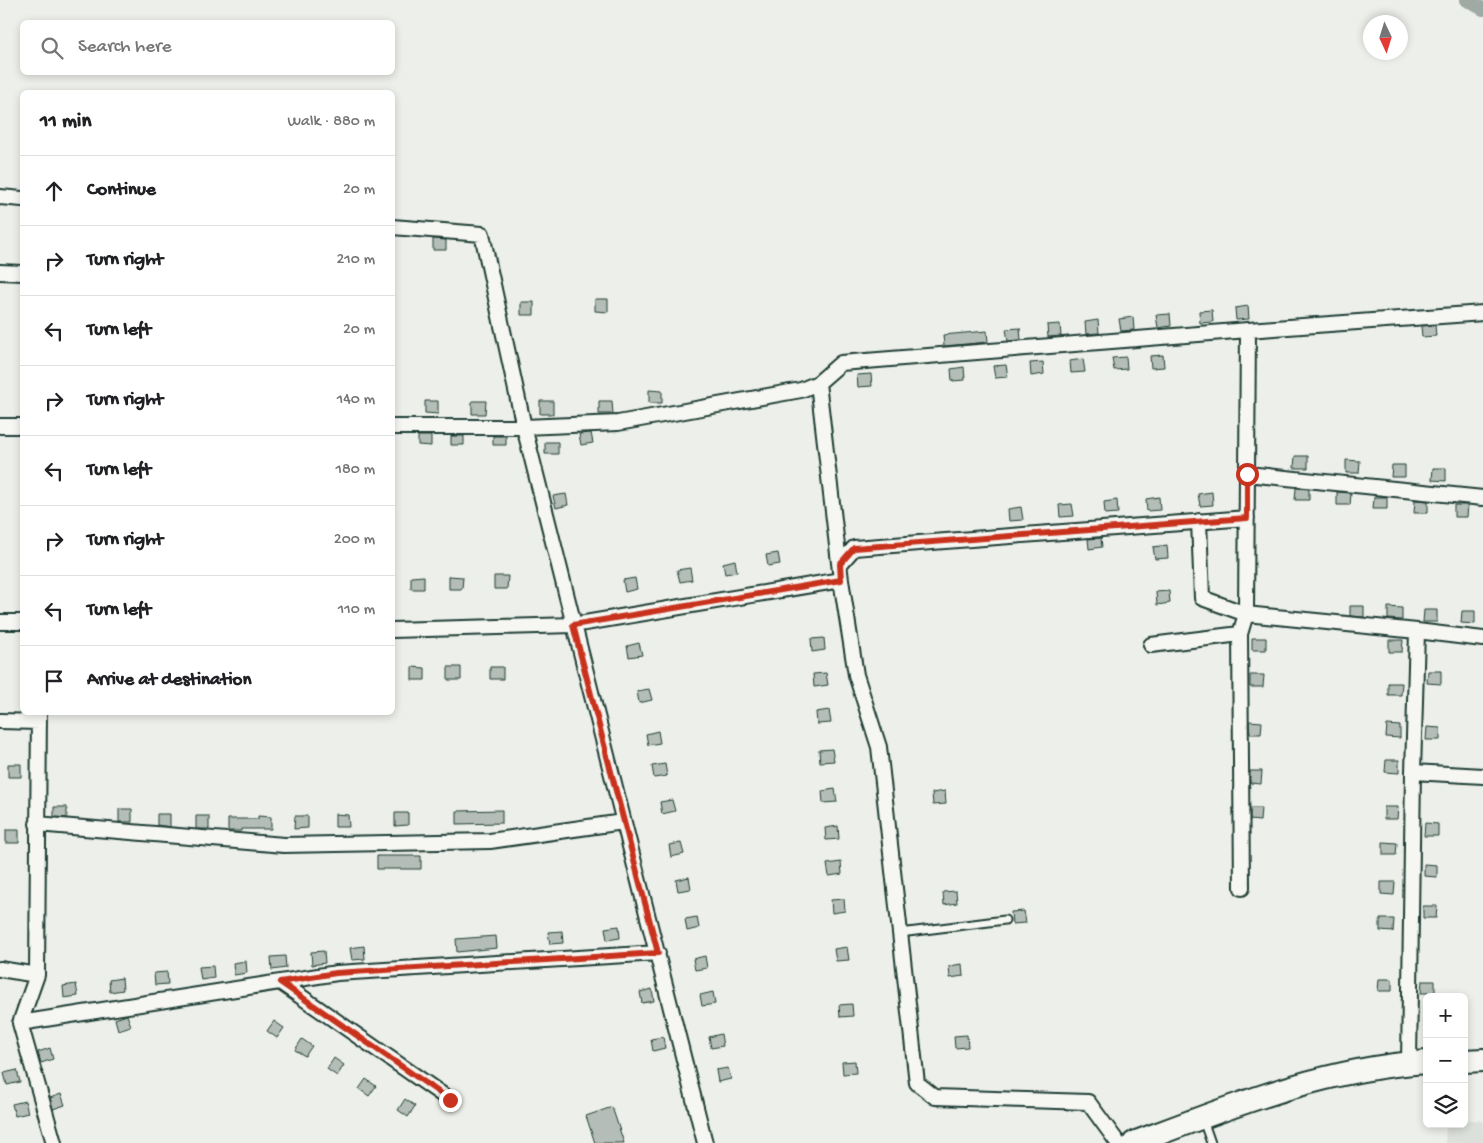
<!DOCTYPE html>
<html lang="en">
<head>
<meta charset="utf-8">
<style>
	body { margin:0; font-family:"Gochi Hand",sans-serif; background:#f2f2f2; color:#202124 }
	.controls { position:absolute; right:15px; bottom:15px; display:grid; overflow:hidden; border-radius:8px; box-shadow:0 2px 8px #0003 }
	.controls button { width:45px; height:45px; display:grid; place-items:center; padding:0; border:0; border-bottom:1px solid #e0e0e0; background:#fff; color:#202124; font:25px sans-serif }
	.compass { position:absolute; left:1363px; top:15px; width:45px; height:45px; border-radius:50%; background:#fff; box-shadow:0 2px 8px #0003; rotate:176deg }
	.stop { position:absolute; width:15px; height:15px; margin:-11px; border:4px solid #c8321e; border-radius:50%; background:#fff }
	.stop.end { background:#c8321e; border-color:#fff; box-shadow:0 1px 5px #0008 }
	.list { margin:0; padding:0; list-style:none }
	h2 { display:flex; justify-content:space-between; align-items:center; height:65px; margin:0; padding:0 20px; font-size:21px }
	h2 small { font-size:16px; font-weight:400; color:#757577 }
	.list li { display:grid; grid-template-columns:32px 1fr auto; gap:15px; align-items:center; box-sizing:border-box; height:70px; padding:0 20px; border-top:1px solid #e0e0e0 }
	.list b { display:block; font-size:19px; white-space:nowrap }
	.list em { font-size:16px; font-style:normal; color:#757577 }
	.icon { flex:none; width:28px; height:28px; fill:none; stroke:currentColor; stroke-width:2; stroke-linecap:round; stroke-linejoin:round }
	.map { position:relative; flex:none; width:1483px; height:1143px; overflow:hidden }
	.search { position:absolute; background:#fff; box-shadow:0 2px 8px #0003; left:20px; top:20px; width:375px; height:55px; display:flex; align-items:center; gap:12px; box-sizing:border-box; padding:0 18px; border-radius:8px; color:#757577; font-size:19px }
	.panel { position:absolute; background:#fff; box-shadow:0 2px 8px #0003; left:20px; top:90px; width:375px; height:625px; border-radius:8px }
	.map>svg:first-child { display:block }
	.built { fill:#dce0db }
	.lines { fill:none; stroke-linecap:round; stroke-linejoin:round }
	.canal { stroke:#9faaa4; stroke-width:14 }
	.building { fill:#b4bdb8; stroke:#1f3d34 }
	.lane-casing { stroke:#1f3d34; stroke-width:11 }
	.street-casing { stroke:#1f3d34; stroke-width:18 }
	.primary-casing { stroke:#1f3d34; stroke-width:26 }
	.lane { stroke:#f6f6f2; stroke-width:7 }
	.street { stroke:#f6f6f2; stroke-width:14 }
	.primary { stroke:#f6f6f2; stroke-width:22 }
	.route { stroke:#c8321e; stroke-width:6 }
</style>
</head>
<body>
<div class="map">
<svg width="1483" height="1143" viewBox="0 0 1483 1143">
	<rect width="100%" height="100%" fill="#edefea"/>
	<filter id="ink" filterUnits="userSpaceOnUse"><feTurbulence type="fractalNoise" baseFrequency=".02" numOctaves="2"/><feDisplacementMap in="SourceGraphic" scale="10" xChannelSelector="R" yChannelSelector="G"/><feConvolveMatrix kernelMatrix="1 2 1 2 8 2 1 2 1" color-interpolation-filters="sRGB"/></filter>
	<g filter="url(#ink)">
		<path class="built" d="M1464,1119L1483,1121V1143H1445L1446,1124H1464Z"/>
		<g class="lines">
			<path class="canal" d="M1467,0L1483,9"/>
		</g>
		<path class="building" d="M433,239L446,240V250H433Z
			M595,299H608V312L595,311Z
			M521,302H534V315H521Z
			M1248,306L1249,319L1236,320L1235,308Z
			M1212,310L1213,322L1200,323L1199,311Z
			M1170,314L1171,326L1158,328L1156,315Z
			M1133,317L1134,330L1121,331L1119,319Z
			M1098,320L1099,333L1086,334L1085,322Z
			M1060,324L1061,336L1048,337L1047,325Z
			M1435,325L1436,336L1422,337L1421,326Z
			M1020,328L1021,340L1008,341L1006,329Z
			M987,331L988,342L944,346L943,335Z
			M1163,355L1164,367L1151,368L1150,356Z
			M1126,357L1127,369L1114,370L1112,358Z
			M1083,359L1085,372L1071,373L1070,361Z
			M1043,362L1044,374L1031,376L1030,363Z
			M1006,365L1008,377L995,378L993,366Z
			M964,367L965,380L952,381L951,369Z
			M871,374L872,386L858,387L857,375Z
			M649,390L662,391V403H649Z
			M425,401H438V414L425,413Z
			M472,401H486L485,414H472Z
			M540,401H553V414H540Z
			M599,401H612L613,414H599Z
			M591,433L593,443L581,445L579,434Z
			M418,436H431V446L418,445Z
			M451,436H464V445H451Z
			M493,436H506V445H493Z
			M545,442H558V454H545Z
			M1295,456H1308V468H1294Z
			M1346,460L1360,461L1359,473H1346Z
			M1392,465H1405V477H1391Z
			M1433,468H1446V481L1432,480Z
			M1296,488L1309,489V500H1295Z
			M1212,492L1213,505L1200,506L1198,494Z
			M1337,492L1351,493L1350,505H1337Z
			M566,494L568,505L556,508L553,496Z
			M1159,497L1160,510L1147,511L1146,499Z
			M1374,497H1387V509H1373Z
			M1117,500L1118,513L1105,514L1104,502Z
			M1415,500L1428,501V513H1414Z
			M1072,504L1074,516L1060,517L1059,505Z
			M1454,505H1468L1467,517H1454Z
			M1021,507L1023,520L1009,521L1008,509Z
			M1101,538L1102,547L1089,549L1088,539Z
			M1167,545L1168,558L1155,559L1153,547Z
			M778,553L780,564L768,566L766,555Z
			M735,560L737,572L725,574L723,563Z
			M690,568L692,580L680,582L677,570Z
			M424,576V589H411V577Z
			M449,576L463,577L462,589H449Z
			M494,576H508L507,589H494Z
			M635,578L637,589L625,592L623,580Z
			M1169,591L1170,603L1157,605L1156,592Z
			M1350,606H1364V617L1350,616Z
			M1388,607L1402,608V620L1388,619Z
			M1424,610H1437V622H1423Z
			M1462,611H1475V624L1461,623Z
			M824,638L825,650L812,652L811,639Z
			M1252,638H1266V650H1252Z
			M1389,640H1403L1402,652H1389Z
			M639,643L642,655L629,657L627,646Z
			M412,667L425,668V680H412Z
			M448,667H461V680H448Z
			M490,667H503V679H490Z
			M1428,671H1441V684L1427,683Z
			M826,673L828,685L814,687L813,674Z
			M1250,675H1264L1263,687H1250Z
			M1388,683H1402L1401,695H1388Z
			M649,689L652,700L639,703L637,691Z
			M829,710L831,723L817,724L816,712Z
			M1249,721L1262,722L1261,734H1250Z
			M1387,725L1400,726V738L1386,737Z
			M1427,727L1440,728V740H1426Z
			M658,731L660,743L648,745L646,734Z
			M832,749L834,761L820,762L819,750Z
			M1386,760H1399V773L1385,772Z
			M8,764H21V777H8Z
			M665,764L667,776L654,778L652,766Z
			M1250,771H1262L1261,784L1250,783Z
			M835,789L837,802L823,803L822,791Z
			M945,791L946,804L933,805L932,793Z
			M672,800L675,811L662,814L660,802Z
			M54,807H67V818L54,817Z
			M1384,807H1398L1397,819H1384Z
			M1250,808H1261L1260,821L1250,820Z
			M119,809H132V822H119Z
			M502,810V823L457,824V811Z
			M395,813H408V825L395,826Z
			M157,814H170V827L157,825Z
			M335,814L348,815L349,827H335Z
			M196,816H209V829H196Z
			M258,816L271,817V829H241V831H228V819H258Z
			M295,816H308V828L294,829Z
			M1425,823L1438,824V836H1424Z
			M838,826L839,839L826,840L825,828Z
			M6,830H19V843H6Z
			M1383,842L1397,843L1396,855H1383Z
			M681,843L684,854L671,857L669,845Z
			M377,856H421V869H377Z
			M841,862L842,874L829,876L827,864Z
			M1424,864L1437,865V877L1424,876Z
			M689,877L691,889L678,891L676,880Z
			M1381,882H1395L1394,895L1381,894Z
			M956,891L957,903L944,905L943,892Z
			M844,899L845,911L832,913L831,900Z
			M1423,906H1437L1436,918H1423Z
			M1024,911L1026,923L1012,924L1011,912Z
			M697,917L699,928L687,931L685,919Z
			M1380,919H1394L1393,932L1380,931Z
			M619,926L620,938L607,940L605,928Z
			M562,931L563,943L550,944L548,932Z
			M496,936L497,948L457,952L456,939Z
			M364,946L365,959L352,960L350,948Z
			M847,947L849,960L836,961L834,949Z
			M324,951L325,963L312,965L311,952Z
			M285,956L286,968L272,970L271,957Z
			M705,956L707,968L695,970L693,959Z
			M246,961L247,973L234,975L233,963Z
			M962,964L963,976L950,978L949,966Z
			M213,966L214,978L201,980L199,967Z
			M167,972L168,984L155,985L154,973Z
			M122,978L123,990L110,992L109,980Z
			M1379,979H1392V991H1378Z
			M1422,981H1435V993H1421Z
			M76,984L78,996L64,998L63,986Z
			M652,989L654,1001L642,1003L640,992Z
			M713,992L715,1004L702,1006L700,995Z
			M852,1004L853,1016L840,1017L839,1005Z
			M127,1015L131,1026L118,1030L115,1019Z
			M274,1021L284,1028L277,1038L267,1031Z
			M721,1034L723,1046L711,1048L709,1037Z
			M967,1035L968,1047L955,1048L954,1036Z
			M663,1037L665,1048L653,1051L651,1039Z
			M302,1039L312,1046L305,1056L295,1050Z
			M50,1048L53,1059L41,1063L38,1052Z
			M334,1058L344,1065L337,1076L327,1069Z
			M855,1061L856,1073L843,1074L842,1062Z
			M728,1068L731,1079L718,1082L716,1070Z
			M17,1070L20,1082L7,1085L4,1073Z
			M366,1079L376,1086L369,1096L359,1089Z
			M61,1094L65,1105L53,1109L50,1098Z
			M405,1099L415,1106L408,1117L398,1110Z
			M25,1101L28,1113L15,1116L12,1104Z
			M612,1107L624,1143H595L586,1116Z"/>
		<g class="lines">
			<defs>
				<path id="lane" d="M900,933L1005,920
					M1203,1120L1211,1143"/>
				<path id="street" d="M0,197L22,199
					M392,227L482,234L524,427L705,1143
					M0,272L22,273
					M818,383L841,580L856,675L879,747L917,1083L935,1097L1088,1102L1118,1143
					M0,426H22
					M392,427H524L618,423L801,390L818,383L841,363L1248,330L1483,313
					M1247,474L1483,498
					M1199,521L1202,598L1246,614L1417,631L1483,639
					M840,564L854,548L1247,518
					M0,622H22
					M392,630L573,625L841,580
					M1151,645L1240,634
					M39,712L37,975L20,1023L54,1143
					M0,721L39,722
					M1413,772L1483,776
					M37,824L284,845L490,841L623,822
					M1242,888L1240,634L1246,614L1248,330
					M0,969L37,975
					M280,982L450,1100
					M20,1023L337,973L658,953
					M1409,1063L1413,772L1417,631"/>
				<path id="primary" d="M1464,1061L1483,1060
					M1134,1143C1229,1107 1325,1068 1427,1062"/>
			</defs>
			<use href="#lane" class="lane-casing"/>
			<use href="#street" class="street-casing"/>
			<use href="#primary" class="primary-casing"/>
			<use href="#lane" class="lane"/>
			<use href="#street" class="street"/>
			<use href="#primary" class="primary"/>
		</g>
	</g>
	<g class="lines" filter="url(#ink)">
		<path class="route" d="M450,1100L280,982L336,973L658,953L573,625L841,580L840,564L854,548L1247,518V474"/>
	</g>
</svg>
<div class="controls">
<button>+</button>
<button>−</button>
<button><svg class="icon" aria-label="layers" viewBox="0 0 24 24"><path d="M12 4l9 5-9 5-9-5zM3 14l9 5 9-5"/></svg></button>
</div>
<svg class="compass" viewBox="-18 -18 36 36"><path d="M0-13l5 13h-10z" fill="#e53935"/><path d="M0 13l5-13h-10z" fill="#757577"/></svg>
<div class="stop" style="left:1247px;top:474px"></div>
<div class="stop end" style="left:450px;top:1100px"></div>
<div class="search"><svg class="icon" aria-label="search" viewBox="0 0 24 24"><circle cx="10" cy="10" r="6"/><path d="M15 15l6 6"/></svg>Search here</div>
<section class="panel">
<h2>11 min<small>Walk · 880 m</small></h2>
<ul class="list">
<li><svg class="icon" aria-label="ahead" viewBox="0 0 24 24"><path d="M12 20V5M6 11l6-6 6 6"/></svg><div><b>Continue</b></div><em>20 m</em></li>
<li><svg class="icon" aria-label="right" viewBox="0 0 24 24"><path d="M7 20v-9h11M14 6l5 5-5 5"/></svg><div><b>Turn right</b></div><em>210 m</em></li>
<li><svg class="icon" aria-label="left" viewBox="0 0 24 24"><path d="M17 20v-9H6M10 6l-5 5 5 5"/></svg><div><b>Turn left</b></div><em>20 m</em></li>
<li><svg class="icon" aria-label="right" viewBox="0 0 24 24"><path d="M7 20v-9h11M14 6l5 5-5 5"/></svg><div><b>Turn right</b></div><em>140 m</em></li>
<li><svg class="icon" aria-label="left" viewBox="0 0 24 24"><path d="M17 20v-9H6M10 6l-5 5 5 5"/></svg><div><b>Turn left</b></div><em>180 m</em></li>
<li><svg class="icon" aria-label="right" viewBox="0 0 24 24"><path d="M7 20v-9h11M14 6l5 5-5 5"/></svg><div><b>Turn right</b></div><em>200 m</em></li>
<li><svg class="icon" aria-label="left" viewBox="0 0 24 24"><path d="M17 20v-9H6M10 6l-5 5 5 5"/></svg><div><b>Turn left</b></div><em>110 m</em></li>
<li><svg class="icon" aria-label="arrive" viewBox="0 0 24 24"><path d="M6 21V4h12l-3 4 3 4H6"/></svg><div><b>Arrive at destination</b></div></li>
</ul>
</section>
</div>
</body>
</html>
